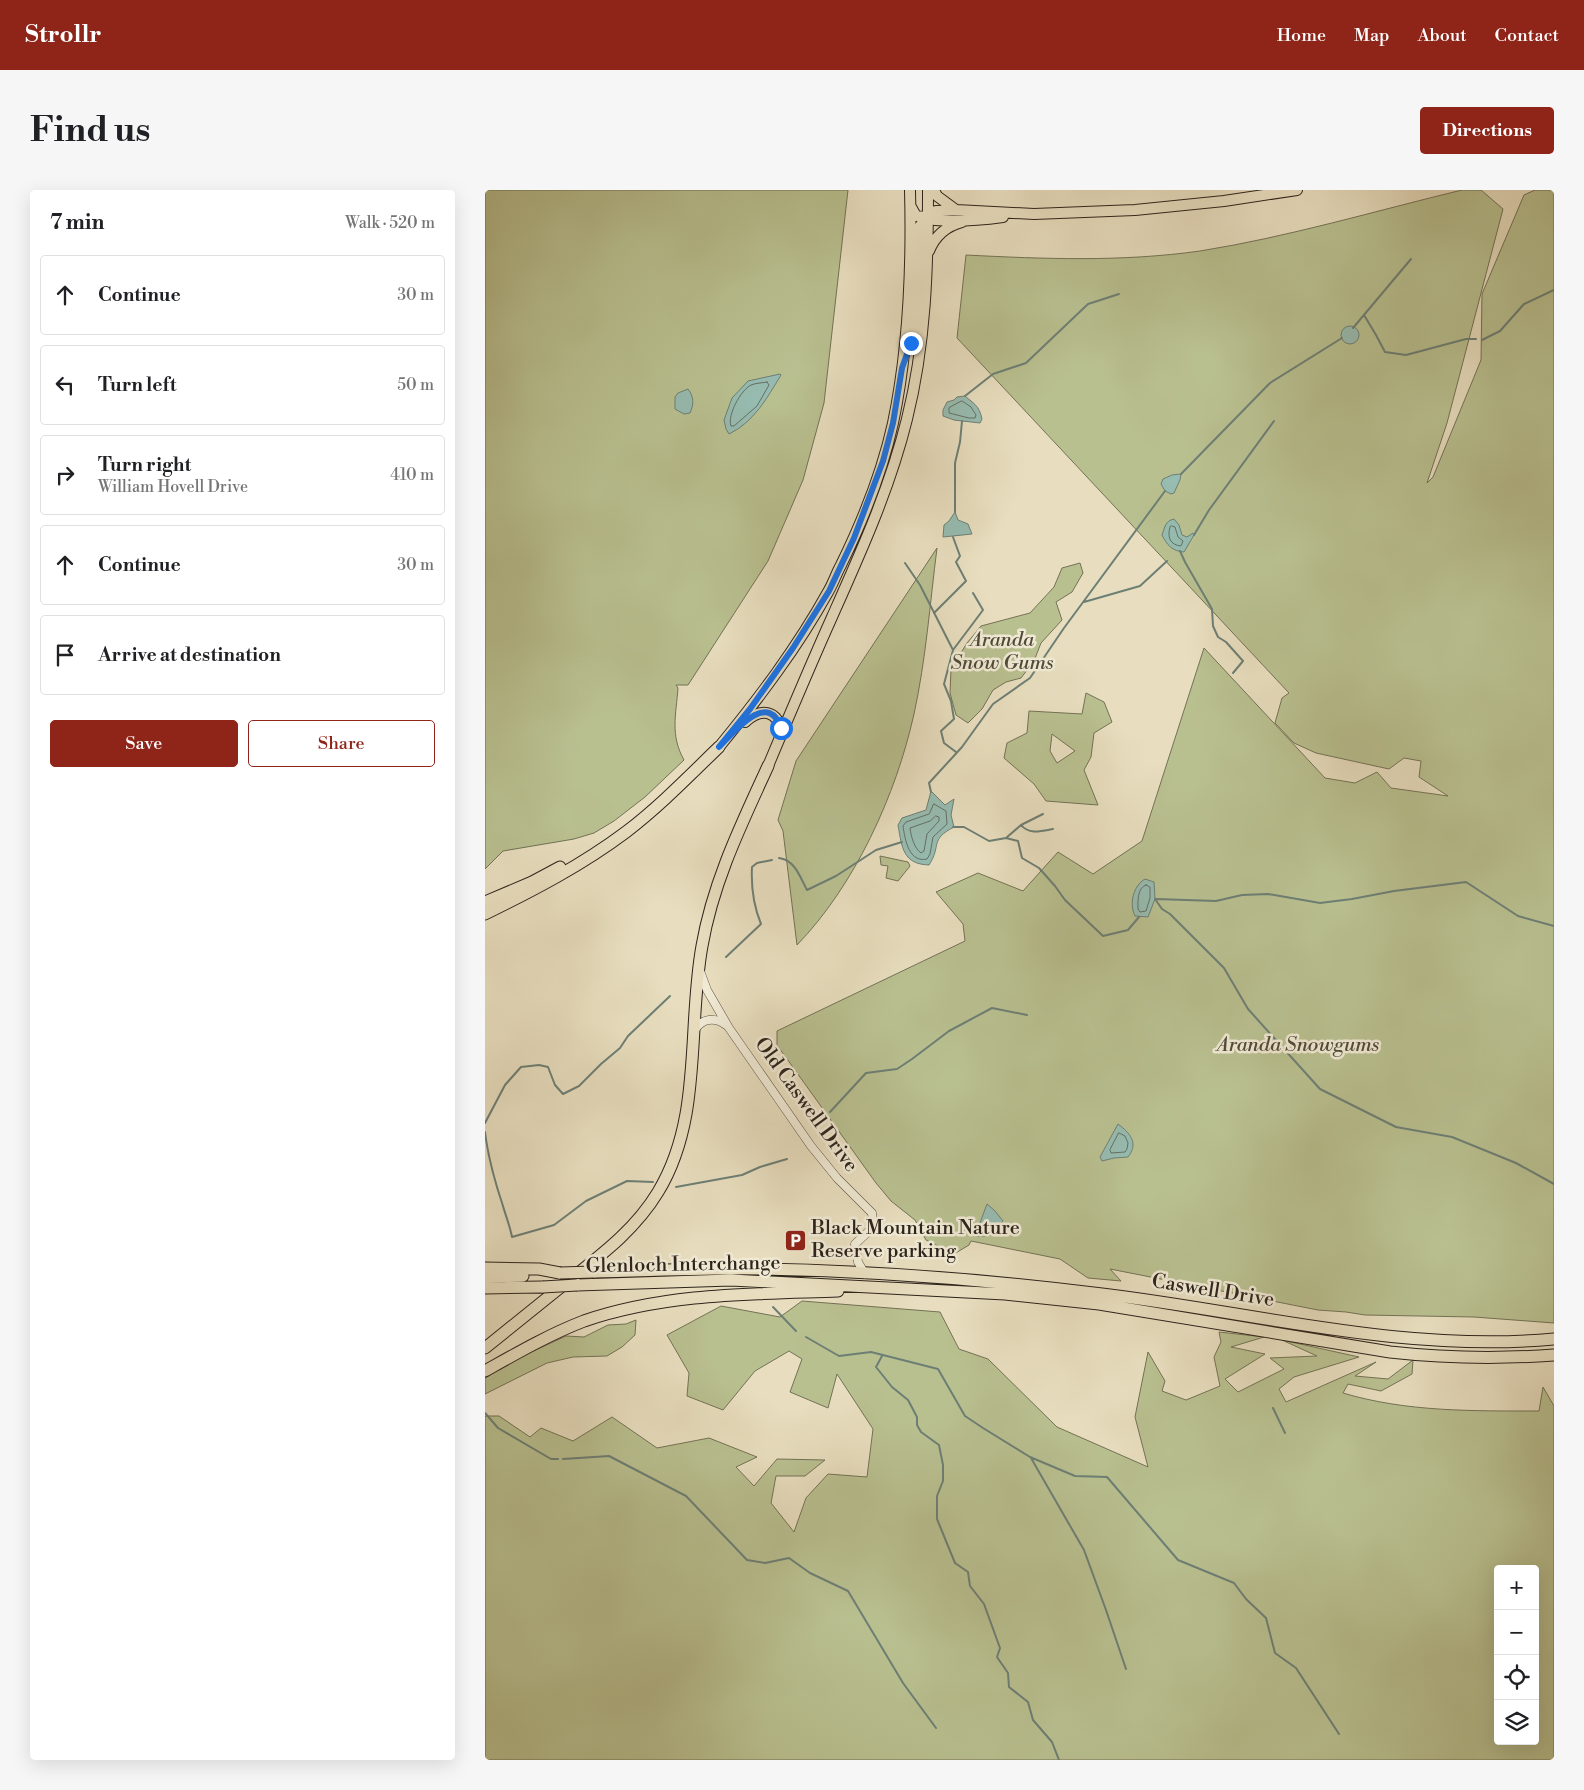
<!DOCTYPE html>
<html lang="en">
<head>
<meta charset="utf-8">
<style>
	body { margin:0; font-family:"Libre Bodoni",serif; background:#f6f6f6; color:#202124 }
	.controls { position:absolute; right:15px; bottom:15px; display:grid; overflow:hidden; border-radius:5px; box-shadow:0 5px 20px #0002 }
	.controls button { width:45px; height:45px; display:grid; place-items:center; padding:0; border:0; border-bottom:1px solid #e0e0e0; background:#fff; color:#202124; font:25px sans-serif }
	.stop { position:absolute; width:15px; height:15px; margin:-11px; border:4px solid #1a73e8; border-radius:50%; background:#fff }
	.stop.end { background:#1a73e8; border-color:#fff; box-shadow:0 1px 5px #0008 }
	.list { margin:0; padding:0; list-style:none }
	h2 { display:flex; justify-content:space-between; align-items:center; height:65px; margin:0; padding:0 20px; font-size:21px }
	h2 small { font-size:16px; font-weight:400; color:#757577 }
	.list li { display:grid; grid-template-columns:32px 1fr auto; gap:15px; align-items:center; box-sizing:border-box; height:80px; margin:0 10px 10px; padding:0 10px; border:1px solid #e0e0e0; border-radius:5px }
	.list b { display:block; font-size:19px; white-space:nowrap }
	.list p { margin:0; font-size:16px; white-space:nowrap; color:#757577 }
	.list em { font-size:16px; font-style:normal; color:#757577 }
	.actions { display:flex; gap:10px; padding:15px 20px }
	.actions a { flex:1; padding:11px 0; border:1px solid #8f2418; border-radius:5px; text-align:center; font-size:18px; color:#8f2418 }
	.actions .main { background:#8f2418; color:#fff }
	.icon { flex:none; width:28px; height:28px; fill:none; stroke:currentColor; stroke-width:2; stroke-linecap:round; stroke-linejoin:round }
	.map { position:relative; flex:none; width:1069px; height:1570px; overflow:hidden; border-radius:5px }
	header { display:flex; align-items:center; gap:30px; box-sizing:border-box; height:70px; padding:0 25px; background:#8f2418; color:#fff }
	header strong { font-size:24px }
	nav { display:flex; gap:28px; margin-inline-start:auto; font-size:18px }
	.intro { display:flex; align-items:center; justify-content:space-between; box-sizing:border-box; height:120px; padding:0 30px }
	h1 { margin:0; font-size:35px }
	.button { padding:12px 22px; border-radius:5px; background:#8f2418; color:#fff; font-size:18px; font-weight:700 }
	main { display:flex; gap:30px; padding:0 30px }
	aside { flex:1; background:#fff; border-radius:5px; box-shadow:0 5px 20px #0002 }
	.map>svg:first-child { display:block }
	.green { fill:#b9c090; stroke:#737256; fill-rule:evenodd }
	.water { fill:#97bcb1; stroke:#6d7f75 }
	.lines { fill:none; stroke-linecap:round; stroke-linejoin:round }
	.shore { stroke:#627066; stroke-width:1 }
	.stream { stroke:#6d7f75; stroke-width:2 }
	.minor-casing { stroke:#5c5245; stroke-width:9 }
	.major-casing { stroke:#2d231c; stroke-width:12 }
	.highway-casing { stroke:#2d231c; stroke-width:13 }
	.minor { stroke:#f0ead5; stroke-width:8 }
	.major { stroke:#e8debf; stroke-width:10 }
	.highway { stroke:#e8debf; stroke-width:11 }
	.highway-bridge-casing { stroke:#2d231c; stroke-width:13; stroke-linecap:butt }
	.highway-bridge { stroke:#e8debf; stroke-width:11 }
	.route { stroke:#1a73e8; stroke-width:6 }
	.labels { text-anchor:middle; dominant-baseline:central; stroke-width:5; stroke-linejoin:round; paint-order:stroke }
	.park-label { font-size:20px; font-style:italic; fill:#504a39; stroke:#f0ead5 }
	.street-label { font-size:20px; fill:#2d231c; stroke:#f0ead5 }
	.poi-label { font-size:20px; fill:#2d231c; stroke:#f0ead5; text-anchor:start }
</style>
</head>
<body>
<header>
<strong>Strollr</strong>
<nav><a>Home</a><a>Map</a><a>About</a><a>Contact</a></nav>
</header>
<div class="intro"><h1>Find us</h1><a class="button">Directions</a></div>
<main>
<aside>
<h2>7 min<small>Walk · 520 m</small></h2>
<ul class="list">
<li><svg class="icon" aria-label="ahead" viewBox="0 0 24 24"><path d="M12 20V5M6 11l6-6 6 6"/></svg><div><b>Continue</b></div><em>30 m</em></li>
<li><svg class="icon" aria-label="left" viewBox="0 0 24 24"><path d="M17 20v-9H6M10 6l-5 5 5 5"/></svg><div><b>Turn left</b></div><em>50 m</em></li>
<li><svg class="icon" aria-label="right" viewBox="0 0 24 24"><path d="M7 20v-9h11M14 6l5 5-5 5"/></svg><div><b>Turn right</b><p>William Hovell Drive</p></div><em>410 m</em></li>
<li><svg class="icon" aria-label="ahead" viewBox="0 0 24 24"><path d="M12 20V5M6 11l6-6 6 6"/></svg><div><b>Continue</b></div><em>30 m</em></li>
<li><svg class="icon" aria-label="arrive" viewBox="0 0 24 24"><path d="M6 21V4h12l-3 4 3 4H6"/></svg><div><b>Arrive at destination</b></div></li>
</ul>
<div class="actions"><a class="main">Save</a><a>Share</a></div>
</aside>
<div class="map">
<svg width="1069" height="1570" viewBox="0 0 1069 1570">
	<rect width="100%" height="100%" fill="#e8debf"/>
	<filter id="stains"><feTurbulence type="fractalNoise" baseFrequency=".004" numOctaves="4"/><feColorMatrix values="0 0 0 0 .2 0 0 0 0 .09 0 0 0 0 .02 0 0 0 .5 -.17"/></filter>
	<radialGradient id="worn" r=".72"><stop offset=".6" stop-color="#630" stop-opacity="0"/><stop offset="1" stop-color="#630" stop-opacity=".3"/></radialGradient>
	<path class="green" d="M0,0H363L339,213L318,290L283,371L203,495H191L193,498C191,525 185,545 199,570L160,607L129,631L109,643L89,649L18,661L0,679Z
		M977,0H996L1018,19L962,233L942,293L948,287L996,170L997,104L1039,5L1050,0H1069V1133L989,1127L880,1125L861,1122L833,1120L625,1079L636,1091L603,1088L575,1069L486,1051L484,1055L469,1064L441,1050L430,1030L406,1011L391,993L292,855V841L480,751L478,734L451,702L493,683L538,701L573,662L608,684L657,651L719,458L840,588L870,593L892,582L906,598L963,606L934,587L936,571L919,568L904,579L831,563L809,553L790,533L797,508L804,503L472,148L481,65C559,69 637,72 715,61C803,47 890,21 977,0Z
		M452,358C445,413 441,469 429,524C411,605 370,695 312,755L298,641L293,630L311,571Z
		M595,373L598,383L587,402L571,412L577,430L556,453L549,471L536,488L521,492L508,500L497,519L483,533L471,525L465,503L466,479L482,453L496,436L545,423L569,397L577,378Z
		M601,503L619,512L627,532L609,543L606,567L599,580L613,615L561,611L549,594L519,568L522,553L542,543L544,521L597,524ZM567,544L590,561L572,573L565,561Z
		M395,666L423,672L425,676L413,691L401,688L403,676L396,675Z
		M317,1111L455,1122L474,1159L503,1169L572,1237L663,1277L650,1227L663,1162L680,1191L677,1201L701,1210L735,1196L729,1167L736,1152L734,1142L779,1147L746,1157L780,1164L740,1189L753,1202L799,1179L785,1168L832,1166L797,1150L874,1167L809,1187L794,1199L801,1212L891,1172L870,1186L903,1189L928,1170L927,1184L896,1201L863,1194L858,1203C921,1222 989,1221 1054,1221L1058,1197L1069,1216V1570H0V1226H14L45,1247L56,1238L88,1251L127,1227L172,1258L224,1248L272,1267L251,1277L269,1296L292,1269L340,1270L320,1286H291L286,1313L309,1342L321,1308L343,1284L382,1287L388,1239L352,1184L343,1218L305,1202L317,1169L304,1161L270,1181L238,1220L202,1206L204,1183L182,1145L236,1116L295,1127ZM1013,1379H1050V1551H1013Z
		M151,1130L150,1145L137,1157L122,1166L88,1167L62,1173L0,1204V1188L29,1170L81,1146L99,1147L123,1135L141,1134Z"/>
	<path class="water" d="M856 145a9 9 0 1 1 18 0a9 9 0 1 1-18 0Z
		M295,184L296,185C282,208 269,232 244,244L241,239L239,230L247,208L263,191Z
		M203,199C209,207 209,214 205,223L199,224L190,219V207L193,203Z
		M480,206C489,214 494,215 497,229L495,233L469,230L458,226V220L462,212L469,210L472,207Z
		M696,284L695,290L689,303L686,304L680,301L676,294L678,289L687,285Z
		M470,322L473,330L483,334L487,344L458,347L459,335L464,331Z
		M689,329L694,335L697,345L702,347L708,343L709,345L699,362C687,361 682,355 677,345C680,337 680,331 689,329Z
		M446,601L460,615L469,609L466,625L469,637C444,650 457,655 444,675C418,674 417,658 413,635L417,628L441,620Z
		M660,689L669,692L670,709L663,727L650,726C644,714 648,696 660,689Z
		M633,934C645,943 654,953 643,967L629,968L617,971L615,967Z
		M502,1014L510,1021L518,1031L509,1044L501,1046H490Z"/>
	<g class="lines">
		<path class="shore" d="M282,192L284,195L272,216L249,236H246C242,225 256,200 266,195C271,193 277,193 282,192Z
			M477,211L486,217L491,225L490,228H484L464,223V218Z
			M687,336L690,337L693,347L698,351L696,356C685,355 682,347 685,337Z
			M449,614L461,621L462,634L448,647L445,664L442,669C424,673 420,650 418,636L421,632L444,624Z
			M451,626L454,627V631L442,644L439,661L436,663C429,658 426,646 425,638L445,631Z
			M661,695L665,697V708L661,721L655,722L653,719C653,711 652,698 661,695Z
			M634,943L640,946L643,953L642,959L640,962L626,963L625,960Z"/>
		<path class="stream" d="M879,125L891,145L900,162L921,165L981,149H991
			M868,138L926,69
			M997,150L1015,141L1039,114L1069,100
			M480,206L508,184L541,173L603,114L634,104
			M696,284L785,193L857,148
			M470,322V273L475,252L477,231
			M709,345L724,320L789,231
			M695,361L700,372L727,419L728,436L733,447L741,452L758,471L748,483
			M420,373L435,395L468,460L459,494L466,511L469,529L456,541L459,553L471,562
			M599,412L655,396L682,371
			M449,423L481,391L471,372L475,366L468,347
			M468,460L498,420L488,403
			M446,602L444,593L477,557L508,514L545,488L579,438L680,301
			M536,635C544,645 557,641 568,639
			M468,637H479L504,651L521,648L533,651L537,668L554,678L570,696L580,710L618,746L643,740L654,727
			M521,648L536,635L558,624
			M294,668C310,670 315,687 322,700L351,686L391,660L417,652
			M670,709L677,719L685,724L739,778L763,819L835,899L911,937L967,947L1031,973L1069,994
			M671,709L731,711L757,705L783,704L835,713L867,709L909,701L981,692L1033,726L1069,736
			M241,767L276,734C269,717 266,696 267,677L272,673L287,670
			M345,922L381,883L412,879L427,869L464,841L507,818L542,825
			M0,933L20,895L36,877L54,875L63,877L70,895L78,904L94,896L116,874L135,858L143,846L185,806
			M0,942C3,967 10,992 18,1016C21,1027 25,1036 27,1047L69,1035L101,1011L142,991L168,992
			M191,997L257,985L275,977L302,969
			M288,1117L311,1141
			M321,1147L354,1166L386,1162L453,1179L480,1226L498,1238L545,1267L590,1286L622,1287L693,1370L749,1393L761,1409L781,1428L790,1463L811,1478L854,1544
			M397,1166L391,1177L407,1197L423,1210L432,1227V1235L436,1242L454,1255L458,1275V1291L452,1306V1329L470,1373L483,1382L485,1396L499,1414L515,1458L512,1467L523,1483L524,1497L543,1512L548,1530L567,1552L574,1570
			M788,1218L800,1243
			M0,1223L13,1238L66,1269H73
			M546,1268L599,1360L621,1420L641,1479
			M78,1269L124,1266L201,1306L262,1370L280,1373L304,1368L325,1383L363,1401L418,1493L451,1538"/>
		<defs>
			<path id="minor" d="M215,781L222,800L244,838L326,956L352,988L387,1023L388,1032L385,1040L370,1054L373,1072L380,1084
				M210,840C217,828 230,827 241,835"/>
			<path id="major" d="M449,0L452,6L471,20
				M426,17L431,26C438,26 444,29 450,30C473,32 496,30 518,27
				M444,61C450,46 462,36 477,32
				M427,147L432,107L435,36L447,22L452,21L471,20L549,24L650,20L739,11L812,0
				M260,532C276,517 293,520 297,543
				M234,557C274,508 312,458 343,402C348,394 351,384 356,375C378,330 397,283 408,233C424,157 427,78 425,0
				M283,576C304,526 325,476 347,427C376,362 405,298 422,229C441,153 443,78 443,0"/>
			<path id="highway" d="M0,712L47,692L75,677
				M0,724C49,700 97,675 141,642C175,616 204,586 234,557
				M0,1078L54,1079L75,1083
				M109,1082C165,1081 222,1078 278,1079C391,1081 505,1090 617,1104C768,1122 916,1163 1069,1149
				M0,1087L38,1086
				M92,1095L246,1090L520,1104L614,1114L905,1162C959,1168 1014,1169 1069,1165
				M0,1098L58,1097
				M0,1158C27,1136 55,1114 82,1092C116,1065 150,1040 173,1002C218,928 202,838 217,756C228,692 256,635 283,576
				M0,1181C32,1163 65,1144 99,1131C181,1103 267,1104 353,1101"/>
		</defs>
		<use href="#minor" class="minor-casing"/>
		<use href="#major" class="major-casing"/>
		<use href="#highway" class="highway-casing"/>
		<use href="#minor" class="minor"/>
		<use href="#major" class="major"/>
		<use href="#highway" class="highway"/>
		<defs>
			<path id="highway-bridge" d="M75,1083L109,1082
				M58,1097L92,1095"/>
		</defs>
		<use href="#highway-bridge" class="highway-bridge-casing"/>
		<use href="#highway-bridge" class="highway-bridge"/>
	</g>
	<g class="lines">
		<path class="route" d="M296,538C283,499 248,543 234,557L265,519L308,458L344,401L369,348L398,271L408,233L417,178L426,153"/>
	</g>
	<defs>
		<symbol id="parking-square" viewBox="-11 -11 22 22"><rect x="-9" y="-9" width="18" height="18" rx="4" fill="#8f2418" stroke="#f0ead5"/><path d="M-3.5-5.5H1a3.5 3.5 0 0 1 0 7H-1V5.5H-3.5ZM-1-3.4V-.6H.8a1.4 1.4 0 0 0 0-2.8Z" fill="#fff"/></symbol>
	</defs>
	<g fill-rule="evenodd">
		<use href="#parking-square" x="298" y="1038" width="25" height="25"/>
	</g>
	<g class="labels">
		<g class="park-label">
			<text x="517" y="450">Aranda<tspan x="517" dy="23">Snow Gums</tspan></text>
			<text x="813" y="855">Aranda Snowgums</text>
		</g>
		<g class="street-label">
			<text transform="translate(321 915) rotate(54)">Old Caswell Drive</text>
			<text transform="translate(198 1075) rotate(-1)">Glenloch Interchange</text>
			<text transform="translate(728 1101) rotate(9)">Caswell Drive</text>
		</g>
		<g class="poi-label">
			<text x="326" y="1038">Black Mountain Nature<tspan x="326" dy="23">Reserve parking</tspan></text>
		</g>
	</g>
	<rect width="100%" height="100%" filter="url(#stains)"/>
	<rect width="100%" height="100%" fill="url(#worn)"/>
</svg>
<div class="controls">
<button>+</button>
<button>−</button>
<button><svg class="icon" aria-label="locate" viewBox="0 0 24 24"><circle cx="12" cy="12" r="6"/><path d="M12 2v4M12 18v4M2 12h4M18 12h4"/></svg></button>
<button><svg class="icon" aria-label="layers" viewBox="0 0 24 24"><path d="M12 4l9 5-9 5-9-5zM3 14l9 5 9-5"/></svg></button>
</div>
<div class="stop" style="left:296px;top:538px"></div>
<div class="stop end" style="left:426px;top:153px"></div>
</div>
</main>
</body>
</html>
